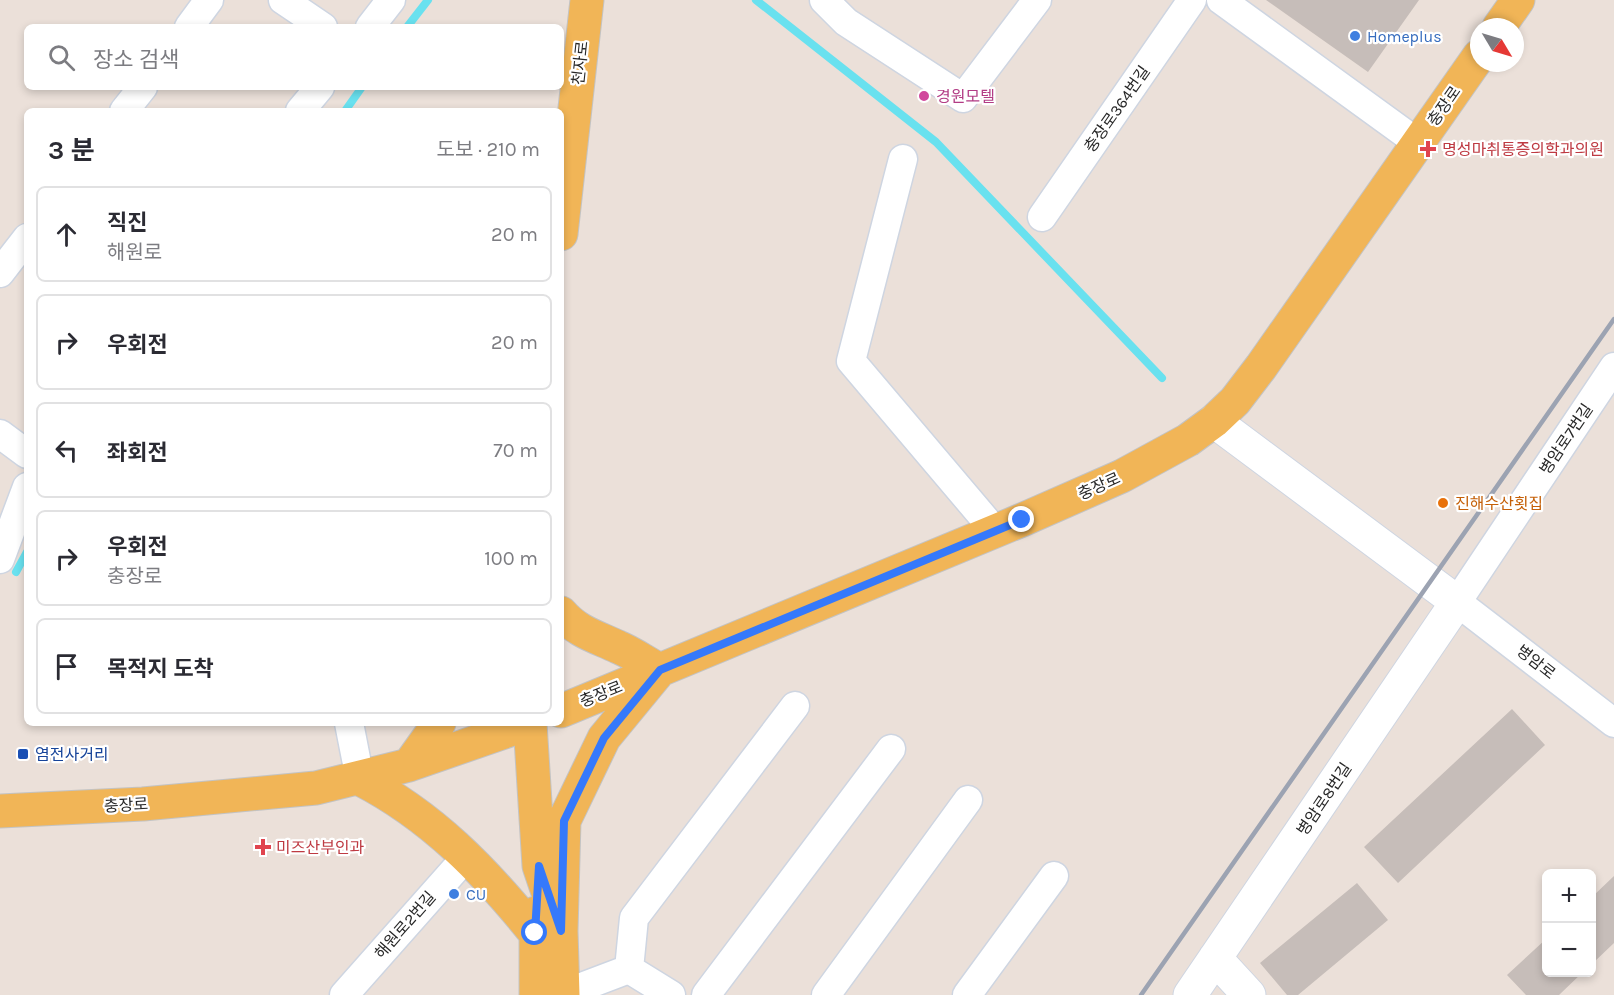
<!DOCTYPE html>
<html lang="ko">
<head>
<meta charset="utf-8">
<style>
	body { margin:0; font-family:Karla,"Noto Sans KR",sans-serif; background:#f2f2f3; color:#2b2b33 }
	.controls { position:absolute; right:18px; bottom:18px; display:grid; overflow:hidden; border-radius:9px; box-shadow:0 3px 9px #0003 }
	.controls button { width:54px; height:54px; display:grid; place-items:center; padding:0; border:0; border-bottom:2px solid #e1e1e2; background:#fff; color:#2b2b33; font:30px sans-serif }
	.compass { position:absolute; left:1470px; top:18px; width:54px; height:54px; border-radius:50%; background:#fff; box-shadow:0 3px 9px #0003; rotate:128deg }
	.stop { position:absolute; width:18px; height:18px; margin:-14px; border:4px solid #3579fb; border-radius:50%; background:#fff }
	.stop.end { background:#3579fb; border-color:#fff; box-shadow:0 2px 6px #0008 }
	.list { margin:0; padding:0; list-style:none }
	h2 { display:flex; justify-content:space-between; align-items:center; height:78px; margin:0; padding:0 24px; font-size:26px }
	h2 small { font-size:20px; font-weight:400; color:#7c7c81 }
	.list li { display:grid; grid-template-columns:39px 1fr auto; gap:18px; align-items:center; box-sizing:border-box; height:96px; margin:0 12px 12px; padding:0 12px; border:2px solid #e1e1e2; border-radius:9px }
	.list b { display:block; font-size:22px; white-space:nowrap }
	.list p { margin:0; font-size:20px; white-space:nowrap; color:#7c7c81 }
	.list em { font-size:20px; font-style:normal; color:#7c7c81 }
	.icon { flex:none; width:33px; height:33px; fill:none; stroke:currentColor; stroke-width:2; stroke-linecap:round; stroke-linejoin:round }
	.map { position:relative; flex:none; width:1614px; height:995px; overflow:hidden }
	.search { position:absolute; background:#fff; box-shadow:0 3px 9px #0003; left:24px; top:24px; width:540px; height:66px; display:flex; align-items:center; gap:15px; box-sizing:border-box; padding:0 21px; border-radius:9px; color:#7c7c81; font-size:22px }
	.panel { position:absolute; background:#fff; box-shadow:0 3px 9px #0003; left:24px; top:108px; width:540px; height:618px; border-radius:9px }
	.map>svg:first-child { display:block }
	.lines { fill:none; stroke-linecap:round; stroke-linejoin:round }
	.stream { stroke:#69e1ef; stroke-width:8 }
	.building { fill:#c6bdb9 }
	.street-casing { stroke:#ced5e1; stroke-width:31 }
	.secondary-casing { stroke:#ced5e1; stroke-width:35 }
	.primary-casing { stroke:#c3c3c3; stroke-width:35 }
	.street { stroke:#fff; stroke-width:28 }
	.secondary { stroke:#fff; stroke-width:33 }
	.primary { stroke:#f1b557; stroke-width:33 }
	.rail { stroke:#9ca3b2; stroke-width:4.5 }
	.route { stroke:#3579fb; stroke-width:8 }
	.shop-dot { fill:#3f7fe0; stroke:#fff; stroke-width:2 }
	.hotel-dot { fill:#d1479c; stroke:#fff; stroke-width:2 }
	.health-dot { fill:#e0444e; stroke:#fff; stroke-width:2 }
	.food-dot { fill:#e8710a; stroke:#fff; stroke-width:2 }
	.transit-dot { fill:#1a4fb4; stroke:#fff; stroke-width:2 }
	.labels { text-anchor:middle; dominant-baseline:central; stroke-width:4.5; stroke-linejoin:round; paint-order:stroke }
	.shop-label { font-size:16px; fill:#366cbe; stroke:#fff; text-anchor:start }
	.street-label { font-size:16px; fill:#282828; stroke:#fff }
	.hotel-label { font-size:16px; fill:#b23c85; stroke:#fff; text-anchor:start }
	.health-label { font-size:16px; fill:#be3a42; stroke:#fff; text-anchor:start }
	.food-label { font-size:16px; fill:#c56008; stroke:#fff; text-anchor:start }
	.transit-label { font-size:16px; fill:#164399; stroke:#fff; text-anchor:start }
</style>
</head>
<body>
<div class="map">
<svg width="1614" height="995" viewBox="0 0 1614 995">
	<rect width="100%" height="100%" fill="#ebe0d9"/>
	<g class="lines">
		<path class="stream" d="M756,0L936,142L1162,378
			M407,27L428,0
			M345,111L362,87
			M16,572L27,552"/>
	</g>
	<path class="building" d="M1266,0H1419L1368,72Z
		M1512,709L1545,745L1398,883L1364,847Z
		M1614,876V943L1592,964V897Z
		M1357,883L1388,920L1298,995H1287L1260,963Z
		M1546,939V972H1583L1559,995H1526L1507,975Z"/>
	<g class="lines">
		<defs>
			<path id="street" d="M283,0L323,27
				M824,0L846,22L963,98L1037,0
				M1221,0L1418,143
				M189,27L209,0
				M370,27L391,0
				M124,111L143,87
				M300,111L320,87
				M903,159L851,361L995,531
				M1042,217L1192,0
				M0,273L27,238
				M1614,367L1457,602L1614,723
				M0,434L27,454
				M0,559L27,487
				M349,723L360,779
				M563,994L629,969
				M344,995L467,856
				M671,995L629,969L634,918L795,706
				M706,995L891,749
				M826,995L968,800
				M967,995L1054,876"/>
			<path id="secondary" d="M1215,958L1249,995
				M1190,995L1457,602L1214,421"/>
			<path id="primary" d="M1499,27L1518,0
				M561,234L587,0
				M561,711L1022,520L1122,476L1188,440L1214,421L1235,401L1261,367L1479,56
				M530,723L539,866L561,931L563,995
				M409,765L439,723
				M360,779C432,816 485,871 535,933
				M0,811L143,804L316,788L409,765L530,723
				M561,931L564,821L604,738L660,670C646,663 633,653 618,647C597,637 577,632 561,613
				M536,995V913"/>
		</defs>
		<use href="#street" class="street-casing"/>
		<use href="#secondary" class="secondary-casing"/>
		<use href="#primary" class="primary-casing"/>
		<use href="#street" class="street"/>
		<use href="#secondary" class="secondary"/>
		<use href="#primary" class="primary"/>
		<path class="rail" d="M1141,995L1614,319"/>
	</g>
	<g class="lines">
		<path class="route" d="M535,933L539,866L561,931L564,821L604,738L660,670L1022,520"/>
	</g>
	<g class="shop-dot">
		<circle cx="1355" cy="36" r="6"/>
		<circle cx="454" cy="894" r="6"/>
	</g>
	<circle class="hotel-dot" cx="924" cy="96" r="6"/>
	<g class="health-dot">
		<path d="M1425 140h6v6h6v6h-6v6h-6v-6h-6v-6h6z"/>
		<path d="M260 838h6v6h6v6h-6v6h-6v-6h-6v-6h6z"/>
	</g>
	<circle class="food-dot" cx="1443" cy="503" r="6"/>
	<rect class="transit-dot" x="17" y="748" width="12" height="12" rx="3"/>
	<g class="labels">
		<g class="shop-label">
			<text x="1367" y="36">Homeplus</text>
			<text x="466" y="894">CU</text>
		</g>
		<g class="street-label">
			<text transform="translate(580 63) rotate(-84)">천자로</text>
			<text transform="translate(1444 106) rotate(-55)">충장로</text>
			<text transform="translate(1117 109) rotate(-55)">충장로364번길</text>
			<text transform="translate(1566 439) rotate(-56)">병암로7번길</text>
			<text transform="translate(1099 486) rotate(-24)">충장로</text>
			<text transform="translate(1536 662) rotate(38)">병암로</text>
			<text transform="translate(601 694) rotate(-22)">충장로</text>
			<text transform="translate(1324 799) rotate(-56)">병암로8번길</text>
			<text transform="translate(126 805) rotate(-3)">충장로</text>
			<text transform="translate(405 925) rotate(-49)">해원로2번길</text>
		</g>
		<g class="hotel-label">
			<text x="936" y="96">경원모텔</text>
		</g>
		<g class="health-label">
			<text x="1442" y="149">명성마취통증의학과의원</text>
			<text x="276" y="847">미즈산부인과</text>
		</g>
		<g class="food-label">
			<text x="1455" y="503">진해수산횟집</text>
		</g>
		<g class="transit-label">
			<text x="35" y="754">염전사거리</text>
		</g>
	</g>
</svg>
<div class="controls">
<button>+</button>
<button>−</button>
</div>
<svg class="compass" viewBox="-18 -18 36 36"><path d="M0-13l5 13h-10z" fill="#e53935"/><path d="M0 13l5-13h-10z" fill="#7c7c81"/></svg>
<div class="stop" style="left:535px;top:933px"></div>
<div class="stop end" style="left:1022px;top:520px"></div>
<div class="search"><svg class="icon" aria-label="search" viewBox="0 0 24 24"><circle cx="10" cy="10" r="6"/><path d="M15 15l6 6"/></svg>장소 검색</div>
<section class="panel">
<h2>3 분<small>도보 · 210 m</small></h2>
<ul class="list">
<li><svg class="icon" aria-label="ahead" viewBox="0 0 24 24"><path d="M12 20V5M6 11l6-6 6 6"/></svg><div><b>직진</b><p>해원로</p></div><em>20 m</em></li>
<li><svg class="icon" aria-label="right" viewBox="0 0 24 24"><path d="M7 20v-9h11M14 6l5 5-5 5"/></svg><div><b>우회전</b></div><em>20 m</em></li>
<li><svg class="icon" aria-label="left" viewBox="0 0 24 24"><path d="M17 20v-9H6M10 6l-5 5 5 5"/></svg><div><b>좌회전</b></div><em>70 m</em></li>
<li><svg class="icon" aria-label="right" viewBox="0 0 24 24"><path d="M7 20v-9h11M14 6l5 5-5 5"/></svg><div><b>우회전</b><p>충장로</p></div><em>100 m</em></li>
<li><svg class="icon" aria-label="arrive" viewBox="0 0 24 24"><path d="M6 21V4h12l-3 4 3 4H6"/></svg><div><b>목적지 도착</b></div></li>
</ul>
</section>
</div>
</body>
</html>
